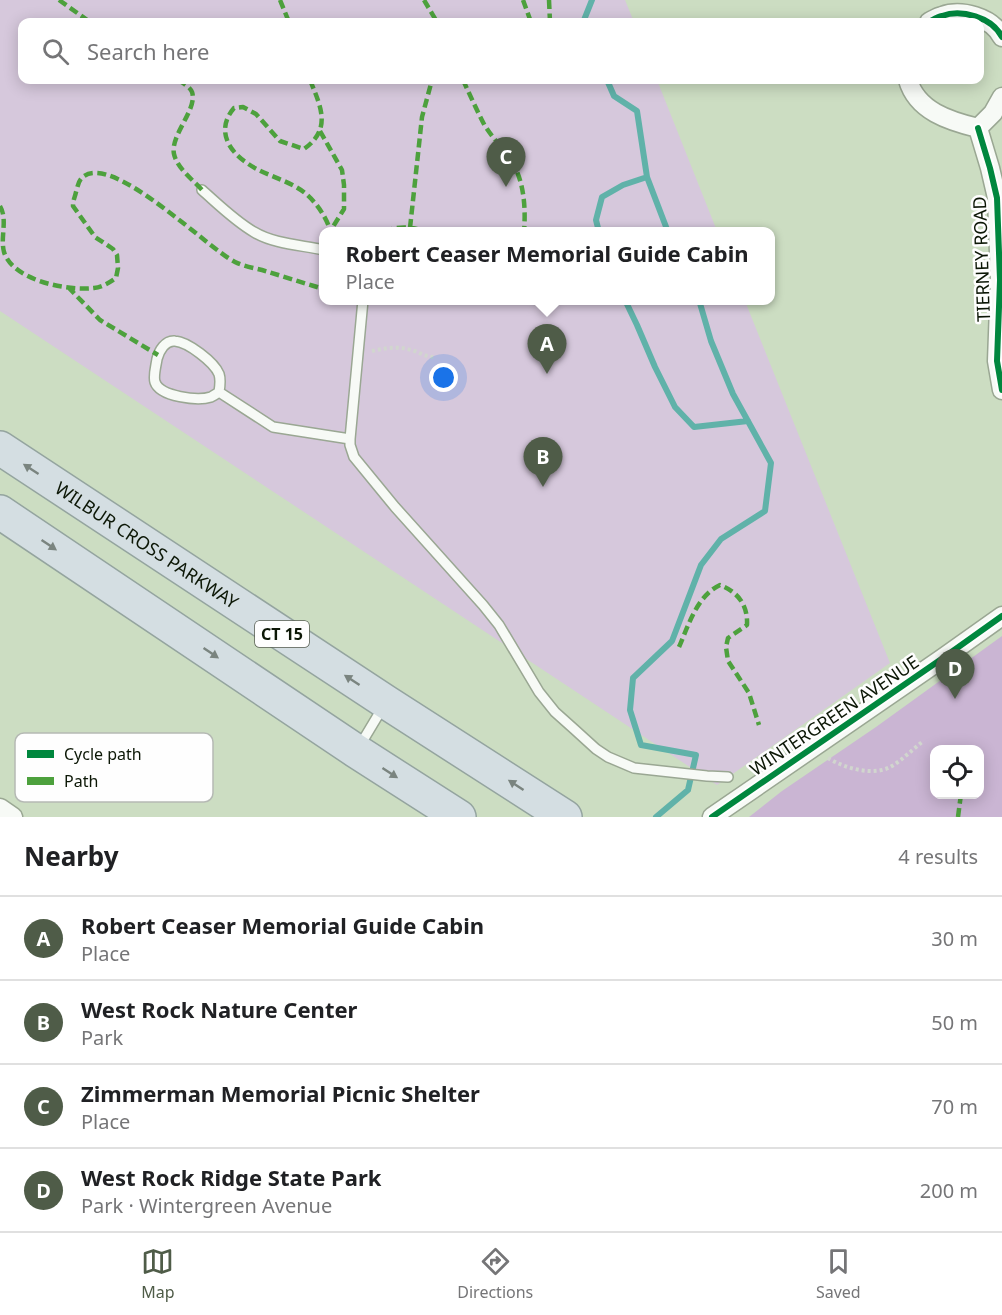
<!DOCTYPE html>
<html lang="en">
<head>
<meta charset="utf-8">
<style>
	body { margin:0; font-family:"Noto Sans",sans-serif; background:#f2f2f2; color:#202124 }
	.controls { position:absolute; right:18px; bottom:18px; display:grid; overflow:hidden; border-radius:12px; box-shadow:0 3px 15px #0003 }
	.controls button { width:54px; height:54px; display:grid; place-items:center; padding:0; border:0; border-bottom:2px solid #e0e0e0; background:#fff; color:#202124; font:30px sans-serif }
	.you { position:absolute; left:444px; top:378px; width:21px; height:21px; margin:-15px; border:4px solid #fff; border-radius:50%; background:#1a73e8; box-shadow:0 0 0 9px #1a73e833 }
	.badge { display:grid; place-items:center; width:39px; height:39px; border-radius:50%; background:#4f5c48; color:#fff; font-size:20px; font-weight:700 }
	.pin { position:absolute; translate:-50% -50px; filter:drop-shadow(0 2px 3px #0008) }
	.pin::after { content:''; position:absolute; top:32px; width:21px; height:18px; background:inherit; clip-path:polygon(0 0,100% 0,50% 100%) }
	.popup { position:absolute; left:319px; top:227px; width:456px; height:78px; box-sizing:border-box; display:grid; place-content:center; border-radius:12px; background:#fff; filter:drop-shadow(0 2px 4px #0005); font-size:20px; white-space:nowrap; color:#757577 }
	.popup b { font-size:22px; color:#202124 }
	.popup::after { content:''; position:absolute; left:50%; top:100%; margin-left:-12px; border:12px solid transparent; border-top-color:#fff }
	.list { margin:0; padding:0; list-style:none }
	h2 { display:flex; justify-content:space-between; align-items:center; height:78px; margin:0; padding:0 24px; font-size:26px }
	h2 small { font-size:20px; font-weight:400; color:#757577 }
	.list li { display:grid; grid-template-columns:39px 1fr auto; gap:18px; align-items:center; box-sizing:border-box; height:84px; padding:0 24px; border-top:2px solid #e0e0e0 }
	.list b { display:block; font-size:22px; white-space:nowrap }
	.list p { margin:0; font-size:20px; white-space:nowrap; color:#757577 }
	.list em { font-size:20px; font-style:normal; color:#757577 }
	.icon { flex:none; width:33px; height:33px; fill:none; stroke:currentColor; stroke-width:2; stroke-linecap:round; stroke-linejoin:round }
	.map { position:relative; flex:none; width:1002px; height:817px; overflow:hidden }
	.search { position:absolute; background:#fff; box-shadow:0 3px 15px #0003; left:18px; right:18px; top:18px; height:66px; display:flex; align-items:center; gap:15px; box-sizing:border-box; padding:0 21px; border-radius:12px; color:#757577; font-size:22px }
	.sheet { height:414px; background:#fff }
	nav { display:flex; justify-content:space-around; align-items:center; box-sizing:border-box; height:84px; border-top:2px solid #e0e0e0; background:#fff; font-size:16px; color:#757577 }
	nav a { display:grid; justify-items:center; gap:3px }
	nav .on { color:#4f5c48 }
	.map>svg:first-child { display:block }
	.green { fill:#d6c8dc }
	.forest { fill:#cab5d3; fill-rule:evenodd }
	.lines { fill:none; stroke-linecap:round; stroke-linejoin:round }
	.stream { stroke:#60b2a9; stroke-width:6 }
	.lane-casing { stroke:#9aa793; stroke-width:12 }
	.street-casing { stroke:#9aa793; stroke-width:21 }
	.highway-casing { stroke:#94a49f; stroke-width:36 }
	.path { stroke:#d1d6ce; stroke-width:4; stroke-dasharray:3 3; stroke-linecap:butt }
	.lane { stroke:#f7faf6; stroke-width:9 }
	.street { stroke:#f7faf6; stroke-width:18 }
	.highway { stroke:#d4dee2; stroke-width:33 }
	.quiet { stroke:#4da13d; stroke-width:4.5; stroke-dasharray:9 4.5; stroke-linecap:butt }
	.cycleway-casing { stroke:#fefefe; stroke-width:10 }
	.cycleway { stroke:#00873e; stroke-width:6 }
	.oneway { fill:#7a847f }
	.labels { text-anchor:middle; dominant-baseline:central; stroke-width:5; stroke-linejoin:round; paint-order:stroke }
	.shield { fill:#fefefe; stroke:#555c50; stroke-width:1.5 }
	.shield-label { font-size:16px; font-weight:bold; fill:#0c1706 }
	.street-label { font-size:18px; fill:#0c1706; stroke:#fefefe }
	.key { fill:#fefefe; stroke:#b5b9b4; stroke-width:1.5 }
	.key-label { font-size:16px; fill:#0c1706 }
</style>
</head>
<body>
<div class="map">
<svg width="1002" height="817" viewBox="0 0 1002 817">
	<rect width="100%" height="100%" fill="#ccddc2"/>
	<path class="green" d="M0,0H625L634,22H22V80H657L717,231L324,232V300L745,301L890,663L717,785L0,311Z"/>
	<path class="forest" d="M1002,636V817H749L782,791L876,727ZM934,750H980V794H934Z"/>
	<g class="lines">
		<path class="stream" d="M585,22L584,20L592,0
			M607,80L614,96L637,111L647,177L668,232
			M599,232L596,220L602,197L623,185L647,177
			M625,300L637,325L655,367L675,407L694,427L748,421
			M656,817L688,790L696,755L641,745L630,710L633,678L672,641L701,565L721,539L765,511L771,463L733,394L711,341L699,300"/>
		<defs>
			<path id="lane" d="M202,190C219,205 235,221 254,232C274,244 301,245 324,250
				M363,300L350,439V445L354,457L395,507L483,605L499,625L539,692L555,712L574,729L596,749L608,757L634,768L707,776L728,777
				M219,392C216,394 213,396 211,397C198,401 160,397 155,382C153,376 156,366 157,359C159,351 165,340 175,341C188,342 214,362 219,374C221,380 220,386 219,392L273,427L350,439
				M359,747L383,707"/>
			<path id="street" d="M929,22C933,20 937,17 942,16C961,9 992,17 1002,37
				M908,80C917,111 949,121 978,128
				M978,128L990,168L997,198L1000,280L997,361L1002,390
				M978,128L993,113L1002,97
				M0,808L13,817
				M712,817L943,658L1002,616"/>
			<g id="highway">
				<path id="s1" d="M0,448L386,702L565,817"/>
				<path d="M0,512L356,751L459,817"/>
			</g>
		</defs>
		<use href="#lane" class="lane-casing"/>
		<use href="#street" class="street-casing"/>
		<use href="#highway" class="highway-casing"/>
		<path class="path" d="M372,351C385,348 398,346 411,350C419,352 426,357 434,357
			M828,758C844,768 874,777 892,766C902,760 912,750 922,742"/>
		<use href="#lane" class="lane"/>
		<use href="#street" class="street"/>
		<use href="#highway" class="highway"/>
		<path class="quiet" d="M59,0L90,22
			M280,0L289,22
			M424,0L437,22
			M523,0L531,22
			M549,0L550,22
			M178,80C183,83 190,87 192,92C198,109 170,135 174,154C177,168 193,180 202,190
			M310,80C321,107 332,129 304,149L280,141L256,114L243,107L234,108C217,128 226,149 247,163C265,176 287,179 305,193C317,203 326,217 331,232
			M463,80C470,95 477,111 485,126C492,137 500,145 508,156C524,177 526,206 524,232
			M320,131L342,170L344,185V209L331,230
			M0,206C8,220 0,237 4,252C13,281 68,291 94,288C102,287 109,283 116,278L118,268L117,255L113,249L95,237L73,206C73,200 75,197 76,192C78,186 78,180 84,176C115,155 206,247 235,262C243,266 253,268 262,270C282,276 303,283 324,289
			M410,228L422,117L432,80
			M384,232C397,226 412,226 425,232
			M68,287L100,320L158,355
			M679,647C689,624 697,596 720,585C738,592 748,605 747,625L728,638L726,647L728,661L749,693L759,725
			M958,817L961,794"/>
		<defs>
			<path id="cycleway" d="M929,22C933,20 937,17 942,16C961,9 992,17 1002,37
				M978,128L990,168L997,198L1000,280L997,361L1002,390
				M712,817L943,658L1002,616"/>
		</defs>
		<use href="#cycleway" class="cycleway-casing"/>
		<use href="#cycleway" class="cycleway"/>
	</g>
	<defs><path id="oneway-solid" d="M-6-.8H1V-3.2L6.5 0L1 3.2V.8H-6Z" transform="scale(1.5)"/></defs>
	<g class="oneway">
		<use href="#oneway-solid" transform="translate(31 469) rotate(-147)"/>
		<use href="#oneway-solid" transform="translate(49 545) rotate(34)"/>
		<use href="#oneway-solid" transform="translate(211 653) rotate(34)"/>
		<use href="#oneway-solid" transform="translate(352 680) rotate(-147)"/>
		<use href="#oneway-solid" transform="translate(390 773) rotate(33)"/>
		<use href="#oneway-solid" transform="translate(516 785) rotate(-147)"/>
	</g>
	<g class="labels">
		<rect class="shield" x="255" y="621" width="54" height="26" rx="4.5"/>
		<g class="shield-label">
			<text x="282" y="634">CT 15</text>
		</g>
		<g class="street-label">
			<text transform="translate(981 259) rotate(-92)">TIERNEY ROAD</text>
			<text stroke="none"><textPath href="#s1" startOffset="176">WILBUR CROSS PARKWAY</textPath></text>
			<text transform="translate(834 715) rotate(-34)">WINTERGREEN AVENUE</text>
		</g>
	</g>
	<rect x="15" y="733" width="198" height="69" rx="9" class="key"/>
	<rect x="27" y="750" width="27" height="8" fill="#00873e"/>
	<rect x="27" y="777" width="27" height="8" fill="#4da13d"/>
	<g class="key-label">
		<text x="64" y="760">Cycle path</text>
		<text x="64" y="787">Path</text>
	</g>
</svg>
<div class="controls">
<button><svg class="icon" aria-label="locate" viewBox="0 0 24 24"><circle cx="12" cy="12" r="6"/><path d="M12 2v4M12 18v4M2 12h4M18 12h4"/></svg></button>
</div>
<div class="you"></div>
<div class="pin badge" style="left:547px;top:374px">A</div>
<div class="popup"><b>Robert Ceaser Memorial Guide Cabin</b>Place</div>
<div class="pin badge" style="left:543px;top:487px">B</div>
<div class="pin badge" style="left:506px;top:187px">C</div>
<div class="pin badge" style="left:955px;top:699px">D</div>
<div class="search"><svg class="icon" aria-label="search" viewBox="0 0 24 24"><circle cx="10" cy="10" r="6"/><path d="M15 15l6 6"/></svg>Search here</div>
</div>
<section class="sheet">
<h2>Nearby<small>4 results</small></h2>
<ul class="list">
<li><span class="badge">A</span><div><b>Robert Ceaser Memorial Guide Cabin</b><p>Place</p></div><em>30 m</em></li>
<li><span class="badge">B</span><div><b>West Rock Nature Center</b><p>Park</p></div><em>50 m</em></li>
<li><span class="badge">C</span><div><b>Zimmerman Memorial Picnic Shelter</b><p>Place</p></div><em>70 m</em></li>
<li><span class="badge">D</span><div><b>West Rock Ridge State Park</b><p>Park · Wintergreen Avenue</p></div><em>200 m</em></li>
</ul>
</section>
<nav>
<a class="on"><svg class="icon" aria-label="map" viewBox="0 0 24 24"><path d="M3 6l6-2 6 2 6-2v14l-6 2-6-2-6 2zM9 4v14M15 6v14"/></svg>Map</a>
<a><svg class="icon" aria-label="directions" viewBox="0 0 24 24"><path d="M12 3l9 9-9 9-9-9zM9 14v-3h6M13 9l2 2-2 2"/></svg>Directions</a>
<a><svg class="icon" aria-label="saved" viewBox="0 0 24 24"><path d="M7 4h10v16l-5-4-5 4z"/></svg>Saved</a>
</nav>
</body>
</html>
